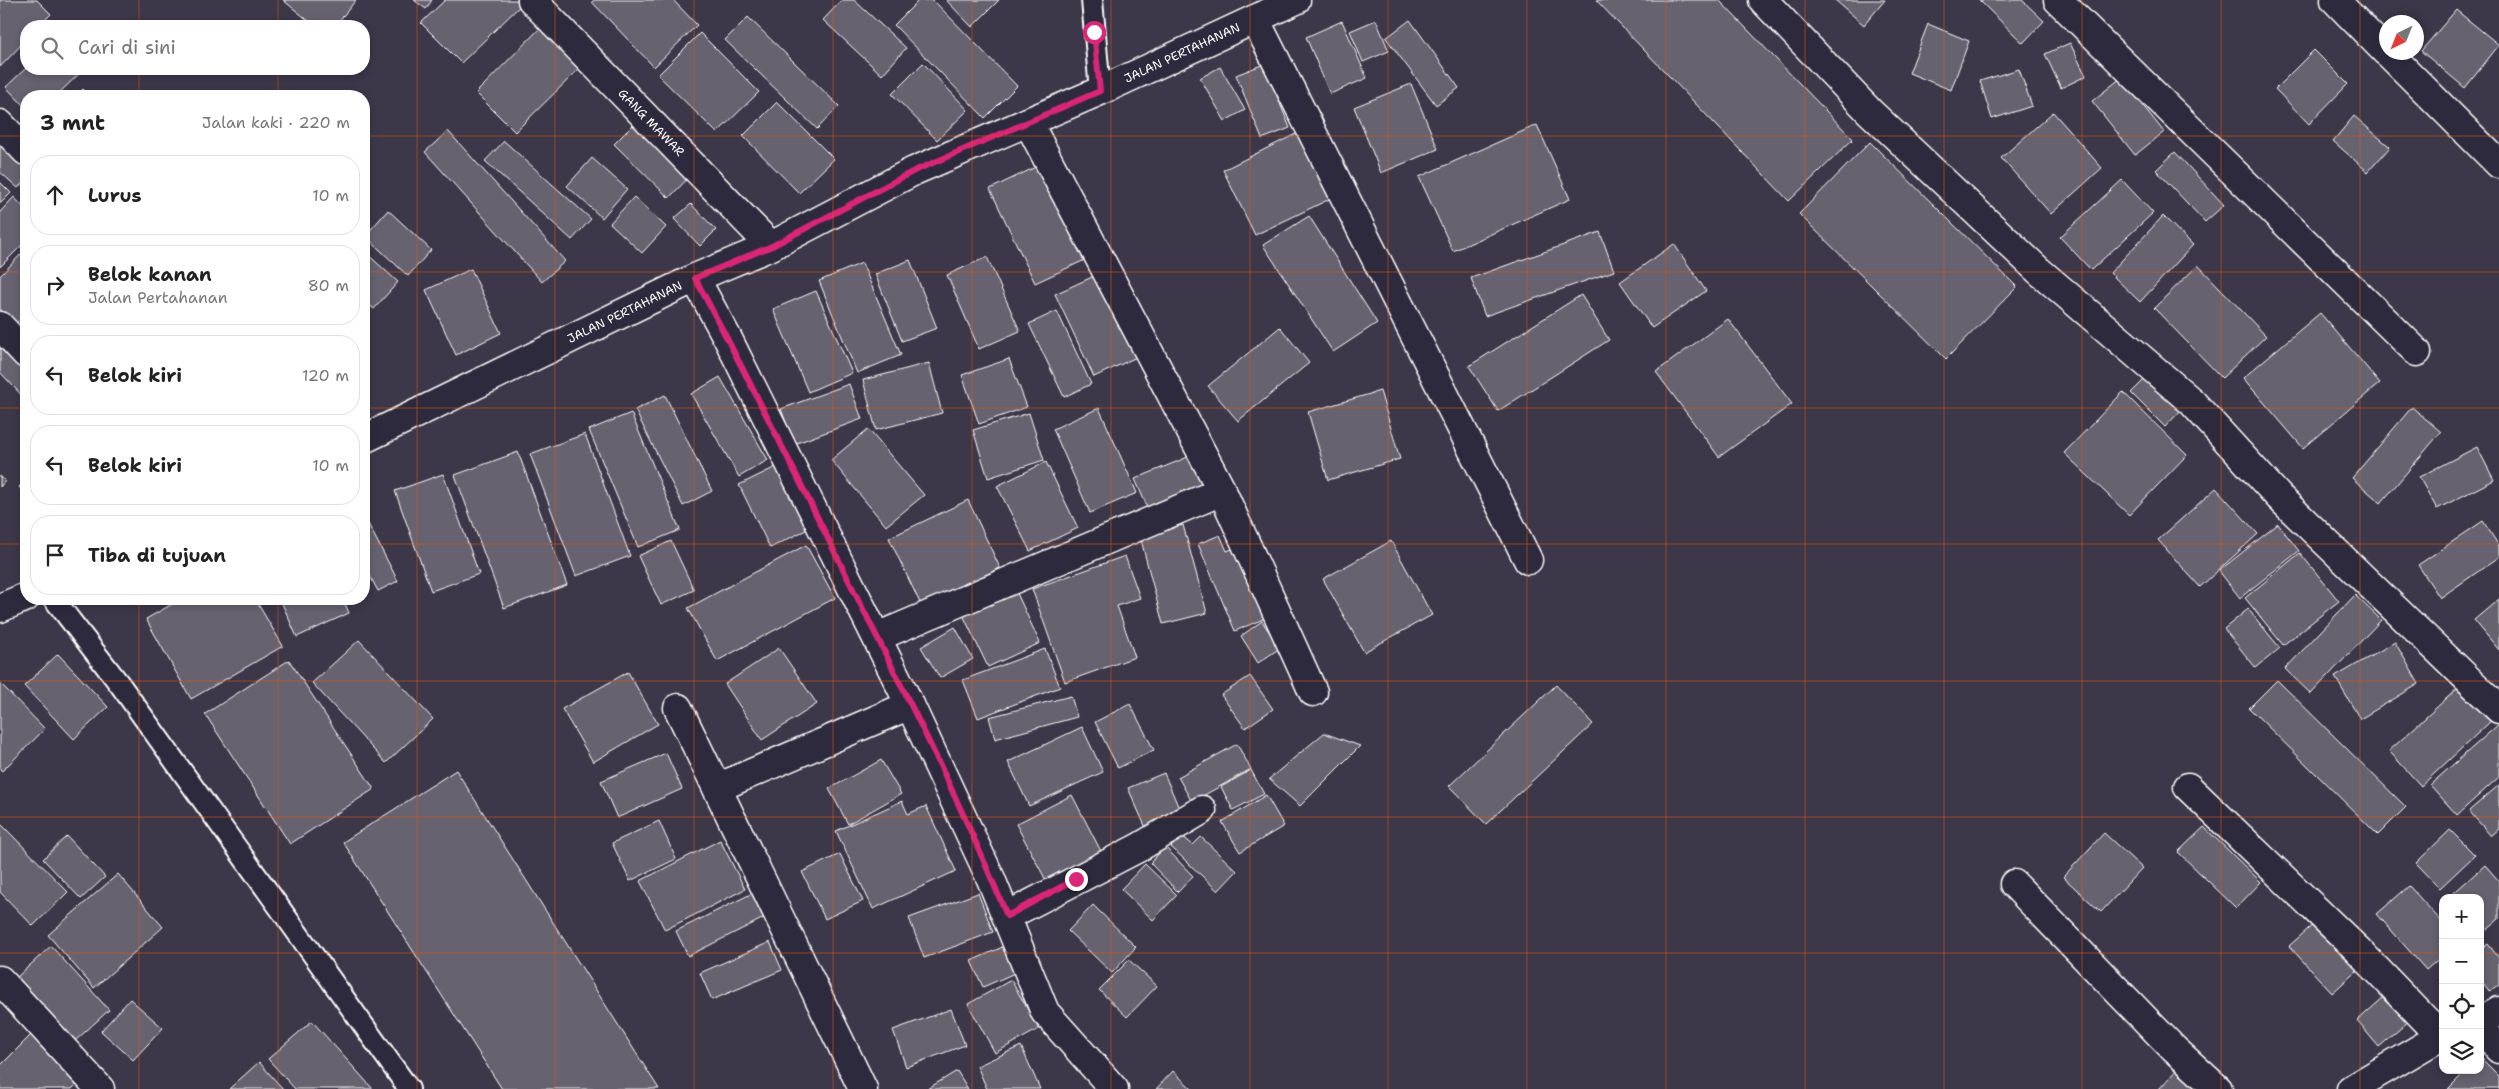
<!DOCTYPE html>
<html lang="id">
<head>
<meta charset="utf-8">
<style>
	body { margin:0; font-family:"Shantell Sans",sans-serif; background:#f2f2f2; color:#222 }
	.controls { position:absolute; right:15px; bottom:15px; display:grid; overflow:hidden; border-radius:10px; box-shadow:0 2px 8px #0003 }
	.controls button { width:45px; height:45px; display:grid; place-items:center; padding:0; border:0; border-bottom:1px solid #e0e0e0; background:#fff; color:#222; font:25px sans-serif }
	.compass { position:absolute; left:2379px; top:15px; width:45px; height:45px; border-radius:50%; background:#fff; box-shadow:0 2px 8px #0003; rotate:223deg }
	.stop { position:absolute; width:15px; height:15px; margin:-11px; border:4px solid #db2777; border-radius:50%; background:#fff }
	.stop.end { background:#db2777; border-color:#fff; box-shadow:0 1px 5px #0008 }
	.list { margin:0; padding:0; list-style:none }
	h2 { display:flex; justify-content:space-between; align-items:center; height:65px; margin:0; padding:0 20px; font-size:21px }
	h2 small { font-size:16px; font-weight:400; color:#767676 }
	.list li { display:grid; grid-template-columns:32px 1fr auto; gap:15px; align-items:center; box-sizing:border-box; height:80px; margin:0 10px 10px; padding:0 10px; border:1px solid #e0e0e0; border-radius:20px }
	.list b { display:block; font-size:19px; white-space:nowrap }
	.list p { margin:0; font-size:16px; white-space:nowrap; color:#767676 }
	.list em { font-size:16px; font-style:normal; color:#767676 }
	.icon { flex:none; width:28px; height:28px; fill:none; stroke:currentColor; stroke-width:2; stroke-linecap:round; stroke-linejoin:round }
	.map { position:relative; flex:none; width:2499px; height:1089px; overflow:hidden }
	.search { position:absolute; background:#fff; box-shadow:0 2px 8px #0003; left:20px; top:20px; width:350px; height:55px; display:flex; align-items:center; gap:12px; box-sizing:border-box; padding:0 18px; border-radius:20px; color:#767676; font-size:19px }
	.panel { position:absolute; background:#fff; box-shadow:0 2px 8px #0003; left:20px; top:90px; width:350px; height:515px; border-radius:20px }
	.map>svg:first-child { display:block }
	.building { fill:#666270; stroke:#fff }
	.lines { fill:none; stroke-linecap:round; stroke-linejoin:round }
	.lane-casing { stroke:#fff; stroke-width:24 }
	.street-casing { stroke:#fff; stroke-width:31 }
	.secondary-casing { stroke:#fff; stroke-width:31 }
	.primary-casing { stroke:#fff; stroke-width:31 }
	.lane { stroke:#2f2a3d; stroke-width:20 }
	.street { stroke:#2f2a3d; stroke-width:28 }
	.secondary { stroke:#2f2a3d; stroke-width:28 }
	.primary { stroke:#2f2a3d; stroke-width:28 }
	.route { stroke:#db2777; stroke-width:6 }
	.grid { fill:none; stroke:#e8590c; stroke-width:1; stroke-opacity:0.55 }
	.labels { text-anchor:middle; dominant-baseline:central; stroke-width:5; stroke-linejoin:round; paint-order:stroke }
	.street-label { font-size:12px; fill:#fff; stroke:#2f2a3d }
</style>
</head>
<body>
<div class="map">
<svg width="2499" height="1089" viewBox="0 0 2499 1089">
	<rect width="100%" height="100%" fill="#3c3749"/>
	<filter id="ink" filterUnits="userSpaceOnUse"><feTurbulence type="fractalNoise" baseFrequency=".02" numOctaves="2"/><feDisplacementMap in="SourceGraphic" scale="10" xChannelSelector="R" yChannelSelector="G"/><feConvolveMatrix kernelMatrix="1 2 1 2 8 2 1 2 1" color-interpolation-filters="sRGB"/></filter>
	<g filter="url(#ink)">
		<path class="building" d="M0,0H37L51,14L39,26H26V40L0,67Z
			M283,0H356L335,26H315Z
			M414,0H432L426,9Z
			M445,0H518L522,4L461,63L421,23Z
			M594,0H673L697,25L654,67L592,2Z
			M842,0H854L906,48L882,75L823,20Z
			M919,0H933L1017,86L985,118L894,25Z
			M946,0H999L972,27Z
			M1596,0H1719L1853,139L1789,201Z
			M1835,0H1885L1864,25Z
			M1979,0H2022L2044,21L2023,43Z
			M2456,10L2499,45L2465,88L2421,51Z
			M748,17L839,106L817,129L725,40Z
			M1376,20L1389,51L1363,62L1350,31Z
			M1410,20L1459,88L1436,105L1386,38Z
			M547,21L587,61L515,132L476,93Z
			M1342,21L1367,78L1330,94L1306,37Z
			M1928,24L1969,41L1951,90L1909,73Z
			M700,33L759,92L717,133L658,75Z
			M2070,43L2086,76L2061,88L2045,54Z
			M2314,50L2348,84L2309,124L2275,89Z
			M923,63L968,110L937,140L892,94Z
			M1264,64L1290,128L1262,139L1236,75Z
			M1220,67L1245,110L1225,121L1200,78Z
			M26,68L80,69L82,71L56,96H26V108L6,87Z
			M2019,69L2032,106L1992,119L1980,81Z
			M2121,78L2164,132L2135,155L2092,101Z
			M1411,84L1438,149L1381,173L1354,107Z
			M83,89L90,96H76Z
			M777,102L834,159L799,193L743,136Z
			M2053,112L2102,168L2051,214L2001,158Z
			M2354,116L2390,147L2368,172L2333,141Z
			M635,123L690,176L669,198L614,144Z
			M1537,125L1570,199L1453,251L1419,177Z
			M1306,129L1338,195L1255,235L1223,170Z
			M448,131L565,261L542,282L425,152Z
			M0,139L26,162V179L18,188L0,172Z
			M504,141L591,219L572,240L485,161Z
			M1870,142L2017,287L1946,359L1799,214Z
			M2175,152L2224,205L2205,222L2156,170Z
			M592,158L627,189L602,218L567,186Z
			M1042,164L1087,259L1035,283L990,189Z
			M2122,180L2153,213L2091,270L2060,237Z
			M0,182L11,193L0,204Z
			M14,197L26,210V241L0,267V212Z
			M634,197L666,227L642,253L610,223Z
			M691,204L716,230L700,246L674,219Z
			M388,210L431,250L408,276L365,236Z
			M1309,216L1377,323L1333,352L1263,245Z
			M2163,216L2193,245L2140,302L2110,273Z
			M1600,232L1614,271L1485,316L1471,278Z
			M1674,244L1706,291L1652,328L1620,282Z
			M26,249V313L16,324L0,309V276Z
			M364,251L398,282L374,309L364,300Z
			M987,257L1020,331L979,349L947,275Z
			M910,260L937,328L902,341L875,274Z
			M862,263L901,355L857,373L819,281Z
			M2198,265L2266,336L2222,378L2154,308Z
			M471,269L501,333L456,355L426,290Z
			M1103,272L1143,354L1094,377L1055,294Z
			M816,291L852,373L808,392L773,309Z
			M1581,295L1609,340L1498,411L1469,366Z
			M1057,311L1091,384L1064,397L1029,324Z
			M2320,313L2380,383L2303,448L2243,378Z
			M1728,319L1792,404L1719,457L1656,372Z
			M1280,327L1309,363L1238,421L1208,386Z
			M0,335L26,363V400L0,372Z
			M1009,359L1027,407L979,424L962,375Z
			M929,363L942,413L876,430L863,380Z
			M2152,372L2185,406L2165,427L2131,393Z
			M720,377L768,460L739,477L691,394Z
			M849,384L862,419L794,444L781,409Z
			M1380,391L1400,459L1328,480L1308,412Z
			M2123,392L2187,455L2129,515L2064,453Z
			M665,395L712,491L683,506L635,410Z
			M2412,407L2441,432L2381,503L2352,478Z
			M1099,408L1137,493L1090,513L1053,429Z
			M631,413L680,530L638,547L589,430Z
			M1029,413L1044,460L988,478L973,430Z
			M868,429L924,495L886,526L831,460Z
			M585,434L630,556L576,576L530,454Z
			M2477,447L2494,480L2437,509L2419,477Z
			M518,452L567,585L504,608L455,475Z
			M1200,452L1216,490L1152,518L1135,479Z
			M1046,462L1078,528L1030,551L997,486Z
			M780,465L810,528L770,548L739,485Z
			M443,474L479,574L431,591L395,491Z
			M0,476L5,481L0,487Z
			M26,480V495L19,487Z
			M2216,488L2258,534L2200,587L2158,540Z
			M968,500L1000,568L921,605L889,538Z
			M364,516L398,581L378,591L364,565Z
			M2483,521L2499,546V557L2440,598L2418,565Z
			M2278,524L2299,551L2240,598L2219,571Z
			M1183,525L1207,613L1163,624L1140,536Z
			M1220,535L1227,551L1237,547L1275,614L1235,631L1198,544Z
			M671,541L694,590L661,605L638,556Z
			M1391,541L1432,615L1364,652L1323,579Z
			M806,545L835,598L717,661L688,608Z
			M2300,553L2339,601L2283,645L2245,598Z
			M1125,556L1140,598L1117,606L1135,657L1065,682L1032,589Z
			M1016,591L1040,643L988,667L963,615Z
			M2355,595L2381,620L2311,694L2285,669Z
			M181,599H255L283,646L191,699L146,619Z
			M280,599H343L349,613L297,637Z
			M2499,599V650L2474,620Z
			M2248,609L2280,648L2256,668L2224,629Z
			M1262,621L1280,648L1258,663L1241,636Z
			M955,627L973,659L940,678L921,647Z
			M359,640L433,719L386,763L312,683Z
			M2395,642L2419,684L2360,719L2335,677Z
			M779,648L817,704L762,740L725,684Z
			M1045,649L1060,687L978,718L963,680Z
			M58,654L108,707L74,739L24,686Z
			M289,660L374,789L290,844L205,714Z
			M628,672L658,724L593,762L562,709Z
			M1250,676L1273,709L1245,728L1221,695Z
			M2277,680L2406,807L2378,835L2249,708Z
			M0,683L45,729L2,771L0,769Z
			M1556,685L1593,724L1486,824L1449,786Z
			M2459,687L2491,721L2421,786L2389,751Z
			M1071,696L1077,717L995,739L989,717Z
			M1130,704L1154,750L1118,768L1095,722Z
			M2499,724V777L2457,815L2430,785Z
			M1082,727L1103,772L1029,806L1008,762Z
			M1324,733L1360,746L1300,806L1269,779Z
			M1237,744L1251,769L1192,802L1178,777Z
			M666,753L682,789L617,818L601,781Z
			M881,760L901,794L848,824L829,789Z
			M456,770L659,1089H502L343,842Z
			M1251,770L1264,794L1233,810L1221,787Z
			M1164,773L1181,813L1146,828L1128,788Z
			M2499,785V829L2491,836L2469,811Z
			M1072,795L1104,857L1049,886L1016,824Z
			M1266,795L1284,826L1240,852L1222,822Z
			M902,801L908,814L926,806L956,871L873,909L836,831Z
			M659,821L676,859L630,881L612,843Z
			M0,823L68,892L33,926L0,892Z
			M2204,827L2261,882L2236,908L2178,852Z
			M2450,830L2475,855L2440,888L2416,863Z
			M2104,833L2142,868L2101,912L2063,877Z
			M67,836L105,877L81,899L43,859Z
			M1182,836L1193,845L1201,837L1237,871L1218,891L1171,847Z
			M720,840L745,889L665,930L640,881Z
			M1165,847L1193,876L1178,892L1150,863Z
			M840,854L863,901L825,919L802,872Z
			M1145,864L1177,895L1153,920L1121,889Z
			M2485,865L2499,881V919L2480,935V898H2448Z
			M118,874L163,927L94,988L48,935Z
			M2409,886L2443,923V955L2426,970L2377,914Z
			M759,890L772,914L688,956L676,931Z
			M978,893L993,932L924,958L909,918Z
			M1093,905L1136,947L1112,973L1068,931Z
			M2317,921L2360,968L2332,993L2289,946Z
			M770,942L782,970L712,1000L700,973Z
			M1014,942L1026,968L983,987L971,961Z
			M2488,944L2499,958V985L2490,992L2480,979V950Z
			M51,946L109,1010L75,1041L17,977Z
			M1129,960L1157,986L1127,1017L1099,990Z
			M1011,980L1039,1029L995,1053L968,1004Z
			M2394,988L2417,1014L2379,1047L2357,1021Z
			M130,999L163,1028L133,1060L101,1031Z
			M951,1009L965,1045L906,1067L893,1030Z
			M312,1021L373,1089H295L268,1059Z
			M31,1035L78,1083L72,1089H0V1066Z
			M1021,1046L1040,1089H987L977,1066Z
			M2480,1057L2499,1076V1089H2448L2467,1070H2480Z
			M259,1062L283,1089H229Z
			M2178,1068L2202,1089H2159Z
			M957,1071L968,1089H927Z
			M1173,1071L1192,1089H1156Z"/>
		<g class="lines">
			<defs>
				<path id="lane" d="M1092,0L1100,91
					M54,599L121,686L409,1089"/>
				<g id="street">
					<path id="s1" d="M532,0L771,246"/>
					<path d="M2058,0L2417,352"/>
					<path d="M2335,0L2386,52"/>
					<path d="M1255,19L1528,560"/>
					<path d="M2387,52L2499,164"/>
					<path d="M1028,122L1222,491L1313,692"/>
					<path d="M0,124L26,151"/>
					<path d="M695,278L728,339L910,705L991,879L1045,1012L1114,1089"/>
					<path d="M0,326L26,354"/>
					<path d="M877,637L1222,491"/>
					<path d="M678,708L863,1089"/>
					<path d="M2188,787L2358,950L2441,1036"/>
					<path d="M717,788L910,705"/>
					<path d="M2014,884L2174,1049L2218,1089"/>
					<path d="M1007,916L1138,848L1202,810"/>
					<path d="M0,980L100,1089"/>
					<path d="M2480,1022L2499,1011"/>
					<path d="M2480,1029L2499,1049"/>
					<path d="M2351,1089L2443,1035"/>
				</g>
				<path id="secondary" d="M1763,0L1870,112L2039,271L2192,402L2279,497L2499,709"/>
				<g id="primary">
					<path id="s2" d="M364,439L695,278L771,246L914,171L1100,91L1296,0"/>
					<path d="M0,608L26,597"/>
				</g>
			</defs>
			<use href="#lane" class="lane-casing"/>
			<use href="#street" class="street-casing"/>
			<use href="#secondary" class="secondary-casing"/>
			<use href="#primary" class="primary-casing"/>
			<use href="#lane" class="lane"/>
			<use href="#street" class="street"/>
			<use href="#secondary" class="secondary"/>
			<use href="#primary" class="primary"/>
		</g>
	</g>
	<g class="lines" filter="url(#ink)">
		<path class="route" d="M1076,879L1007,916C961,802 904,691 849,581C799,480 749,378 695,278L772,246L914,171L1100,91L1094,32"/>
	</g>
	<path class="grid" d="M139,0V26M278,0V26M417,0V1089M555,0V1089M694,0V1089M833,0V1089M972,0V1089M1111,0V1089M1250,0V1089M1388,0V1089M1527,0V1089M1666,0V1089M1805,0V1089M1944,0V1089M2082,0V1089M2221,0V1089M2360,0V1089M139,69V96M278,69V96M0,136H26M364,136H2499M0,272H26M364,272H2499M0,408H26M364,408H2499M0,544H26M364,544H2499M139,599V1089M278,599V1089M0,681H2499M0,817H2499M0,953H2443M2480,953H2499"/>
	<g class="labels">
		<g class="street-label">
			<text stroke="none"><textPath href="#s2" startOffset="905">JALAN PERTAHANAN</textPath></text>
			<text stroke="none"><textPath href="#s1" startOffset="171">GANG MAWAR</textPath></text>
			<text stroke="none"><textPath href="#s2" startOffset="290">JALAN PERTAHANAN</textPath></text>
		</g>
	</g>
</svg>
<div class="controls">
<button>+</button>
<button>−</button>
<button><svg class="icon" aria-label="locate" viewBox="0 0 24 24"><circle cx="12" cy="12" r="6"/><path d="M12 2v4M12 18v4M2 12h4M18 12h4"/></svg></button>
<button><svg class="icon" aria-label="layers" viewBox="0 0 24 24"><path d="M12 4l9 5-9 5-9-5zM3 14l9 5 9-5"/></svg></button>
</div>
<svg class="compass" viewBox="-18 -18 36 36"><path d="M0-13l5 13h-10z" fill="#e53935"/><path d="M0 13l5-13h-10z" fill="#767676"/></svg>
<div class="stop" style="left:1094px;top:32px"></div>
<div class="stop end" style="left:1076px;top:879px"></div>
<div class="search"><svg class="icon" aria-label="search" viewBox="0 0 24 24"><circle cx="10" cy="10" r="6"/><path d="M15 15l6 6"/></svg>Cari di sini</div>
<section class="panel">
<h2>3 mnt<small>Jalan kaki · 220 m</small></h2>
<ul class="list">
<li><svg class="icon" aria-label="ahead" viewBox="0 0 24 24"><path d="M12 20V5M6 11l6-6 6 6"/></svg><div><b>Lurus</b></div><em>10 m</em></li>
<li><svg class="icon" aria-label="right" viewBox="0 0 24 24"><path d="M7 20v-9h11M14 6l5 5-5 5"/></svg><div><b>Belok kanan</b><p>Jalan Pertahanan</p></div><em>80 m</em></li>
<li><svg class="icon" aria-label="left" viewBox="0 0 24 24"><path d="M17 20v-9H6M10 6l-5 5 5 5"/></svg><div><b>Belok kiri</b></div><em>120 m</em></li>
<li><svg class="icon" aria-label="left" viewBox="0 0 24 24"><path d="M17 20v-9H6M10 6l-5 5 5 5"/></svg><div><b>Belok kiri</b></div><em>10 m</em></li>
<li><svg class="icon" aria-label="arrive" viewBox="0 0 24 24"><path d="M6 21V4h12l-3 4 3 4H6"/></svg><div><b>Tiba di tujuan</b></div></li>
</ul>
</section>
</div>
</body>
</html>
